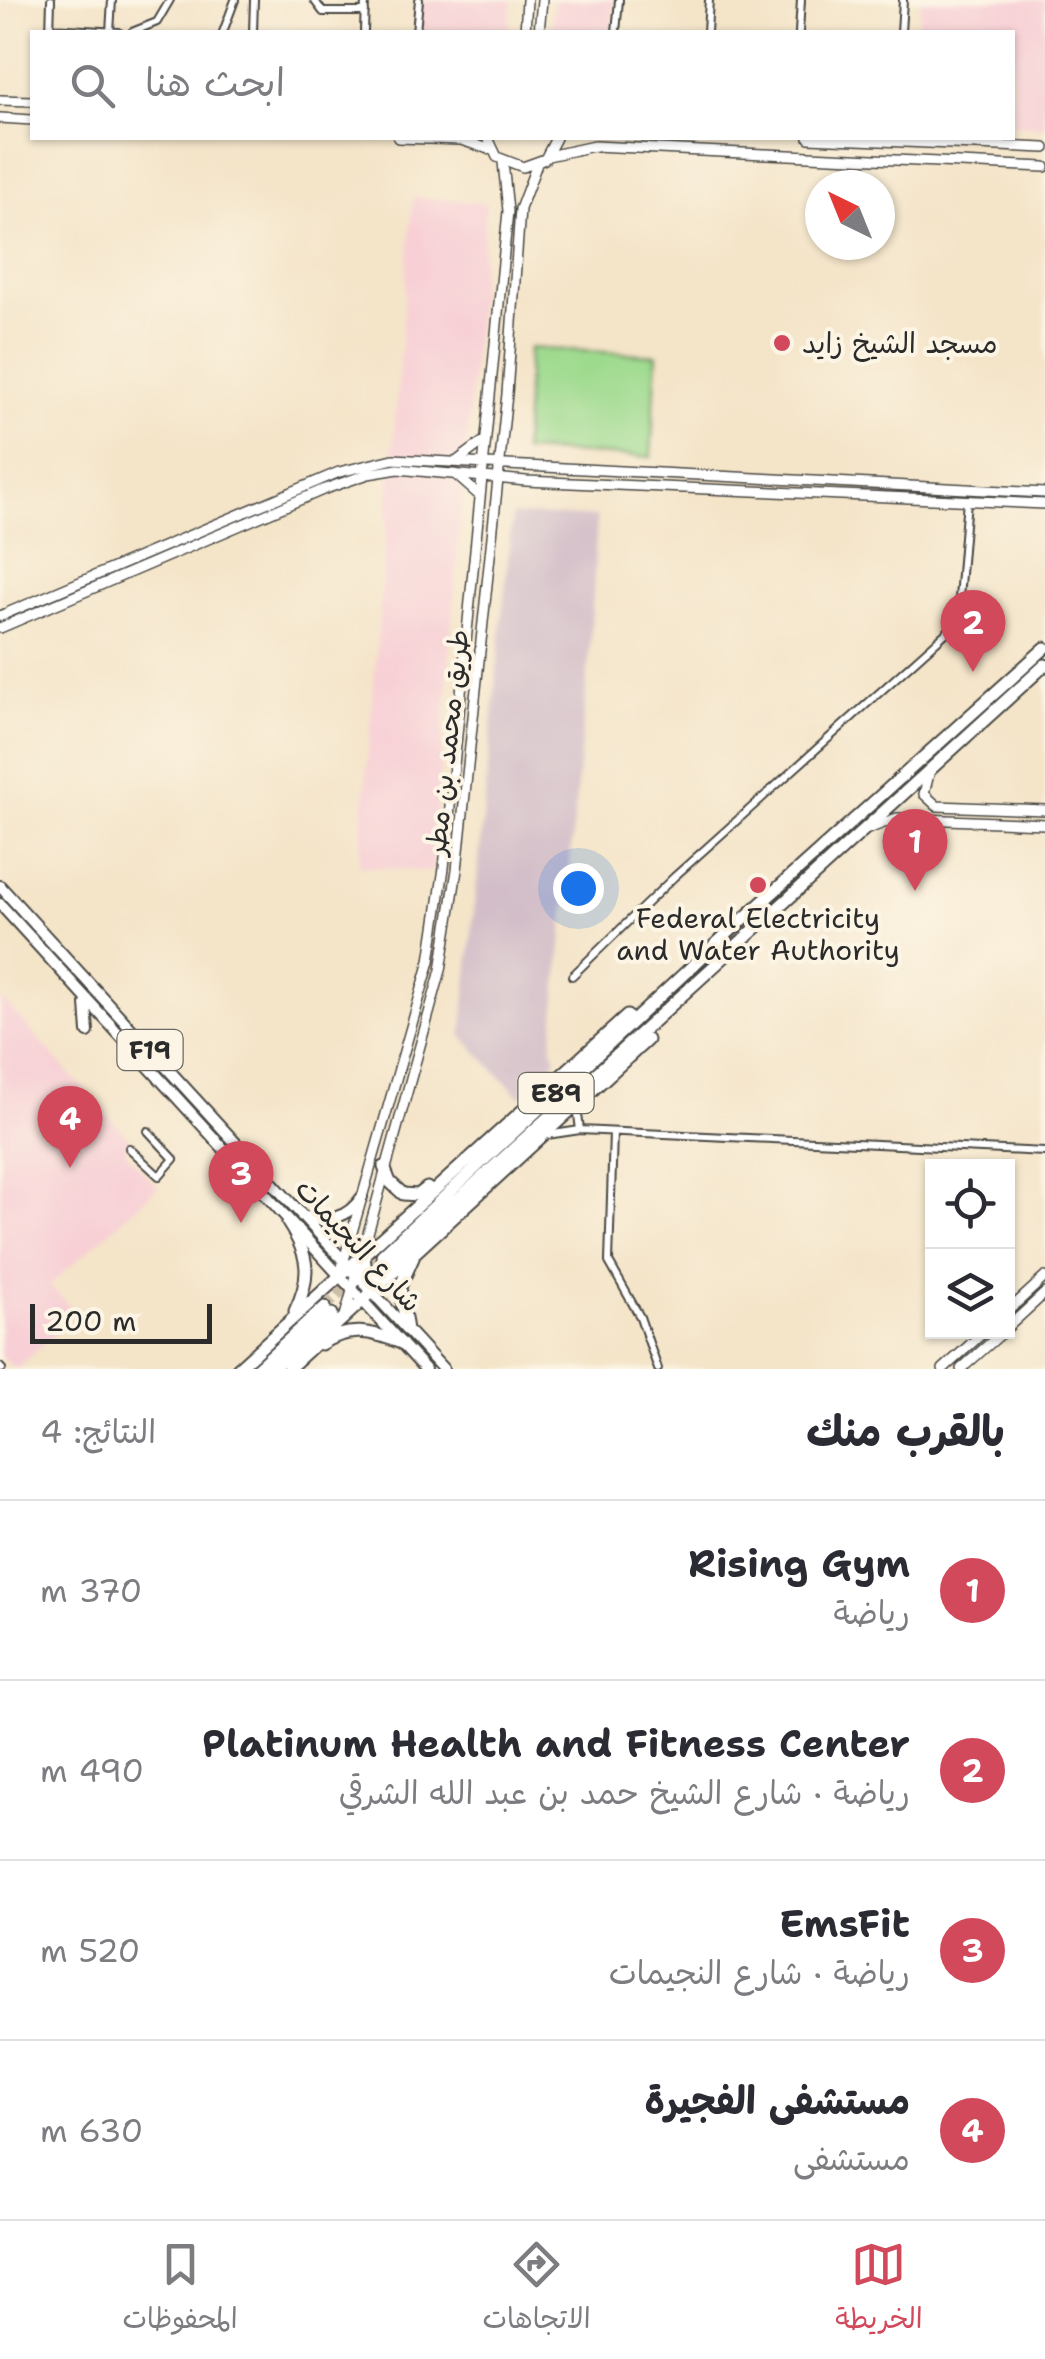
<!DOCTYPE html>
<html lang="ar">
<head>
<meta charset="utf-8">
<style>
	body { margin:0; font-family:"Shantell Sans","Playpen Sans Arabic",sans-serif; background:#f7f7f7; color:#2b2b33; direction:rtl }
	.controls { position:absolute; right:30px; bottom:30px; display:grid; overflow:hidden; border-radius:0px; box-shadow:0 2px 8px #0004 }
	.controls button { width:90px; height:90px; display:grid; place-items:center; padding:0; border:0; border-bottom:2px solid #e1e1e2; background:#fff; color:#2b2b33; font:50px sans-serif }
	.compass { position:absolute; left:805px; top:170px; width:90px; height:90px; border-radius:50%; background:#fff; box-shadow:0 2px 8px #0004; rotate:317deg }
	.scale { position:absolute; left:30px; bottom:25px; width:182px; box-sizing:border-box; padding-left:10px; border:5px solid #2b2b2b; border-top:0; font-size:28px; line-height:35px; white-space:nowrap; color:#2b2b2b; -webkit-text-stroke:8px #fcf5e5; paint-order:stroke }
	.you { position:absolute; left:578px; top:888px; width:35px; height:35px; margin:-25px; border:8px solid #fff; border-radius:50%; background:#1a73e8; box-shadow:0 0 0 15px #1a73e833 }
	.badge { display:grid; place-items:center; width:65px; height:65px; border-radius:50%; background:#d1495b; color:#fff; font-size:32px; font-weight:700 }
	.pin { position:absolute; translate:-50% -82px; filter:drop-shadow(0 2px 5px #0008) }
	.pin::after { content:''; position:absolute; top:52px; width:35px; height:30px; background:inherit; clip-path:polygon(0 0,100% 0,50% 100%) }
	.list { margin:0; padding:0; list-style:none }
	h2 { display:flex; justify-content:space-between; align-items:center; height:130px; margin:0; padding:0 40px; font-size:42px }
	h2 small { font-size:32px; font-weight:400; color:#7c7c81 }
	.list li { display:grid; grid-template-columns:65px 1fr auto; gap:30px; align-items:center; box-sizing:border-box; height:180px; padding:0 40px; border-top:2px solid #e1e1e2 }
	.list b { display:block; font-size:38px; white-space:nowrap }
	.list p { margin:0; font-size:32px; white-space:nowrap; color:#7c7c81 }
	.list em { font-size:32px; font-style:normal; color:#7c7c81 }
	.icon { flex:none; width:55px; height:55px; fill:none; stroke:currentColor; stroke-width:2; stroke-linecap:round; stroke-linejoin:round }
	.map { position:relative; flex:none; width:1045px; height:1369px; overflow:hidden; direction:ltr }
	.search { position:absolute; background:#fff; box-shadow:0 2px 8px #0004; left:30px; right:30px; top:30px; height:110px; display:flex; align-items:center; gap:25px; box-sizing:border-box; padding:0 35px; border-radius:0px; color:#7c7c81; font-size:38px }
	.sheet { height:850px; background:#fff }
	nav { display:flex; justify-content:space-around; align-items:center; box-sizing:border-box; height:140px; border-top:2px solid #e1e1e2; background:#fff; font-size:28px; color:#7c7c81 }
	nav a { display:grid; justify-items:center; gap:5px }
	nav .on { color:#d1495b }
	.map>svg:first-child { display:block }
	.built { fill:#f7cfd5 }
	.industrial { fill:#d2bdc8 }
	.green { fill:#9eda8e; stroke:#64825c; stroke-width:2.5 }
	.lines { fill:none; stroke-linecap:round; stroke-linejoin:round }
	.highway-tunnel { stroke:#ccbfa9; stroke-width:11; stroke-dasharray:11 5.5; stroke-linecap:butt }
	.street-casing { stroke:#494743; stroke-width:10 }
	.secondary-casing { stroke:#494743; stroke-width:12 }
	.primary-casing { stroke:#494743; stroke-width:14 }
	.highway-casing { stroke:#494743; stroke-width:15 }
	.street { stroke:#fff; stroke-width:6 }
	.secondary { stroke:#fff; stroke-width:9 }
	.primary { stroke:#fff; stroke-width:10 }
	.highway { stroke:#fff; stroke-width:11 }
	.poi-dot { fill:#d1495b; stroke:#fcf5e5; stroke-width:4 }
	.labels { text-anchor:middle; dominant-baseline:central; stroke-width:8; stroke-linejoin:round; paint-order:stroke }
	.shield { fill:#fcf5e5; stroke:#6a6863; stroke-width:2.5 }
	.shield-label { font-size:25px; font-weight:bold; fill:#2b2b2b }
	.poi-label { font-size:28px; fill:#2b2b2b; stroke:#fcf5e5; text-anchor:start }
	.street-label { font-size:28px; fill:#2b2b2b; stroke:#fcf5e5 }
</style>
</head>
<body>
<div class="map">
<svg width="1045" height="1369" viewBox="0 0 1045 1369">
	<rect width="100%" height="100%" fill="#fcf5e5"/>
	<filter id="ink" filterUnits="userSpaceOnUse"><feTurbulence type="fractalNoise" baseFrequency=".01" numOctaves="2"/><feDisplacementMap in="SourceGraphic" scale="20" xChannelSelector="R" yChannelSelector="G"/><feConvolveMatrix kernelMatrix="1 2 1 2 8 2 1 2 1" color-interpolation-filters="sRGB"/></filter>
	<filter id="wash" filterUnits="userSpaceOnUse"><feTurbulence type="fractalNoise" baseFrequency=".0048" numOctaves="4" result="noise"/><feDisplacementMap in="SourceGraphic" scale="40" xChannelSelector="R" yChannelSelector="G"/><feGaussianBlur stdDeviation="2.25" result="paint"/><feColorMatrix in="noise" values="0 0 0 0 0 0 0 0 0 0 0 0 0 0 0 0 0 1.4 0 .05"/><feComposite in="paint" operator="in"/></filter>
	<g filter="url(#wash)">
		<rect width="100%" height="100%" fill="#f4e4c8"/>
		<path class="built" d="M422,0H512L509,32H419Z
			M554,0H615L612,32H551Z
			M921,0H1045V126L1013,125L1012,32H918Z
			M413,197L486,203L432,872L359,866Z
			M0,997L132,1142L124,1150L158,1187L50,1285L76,1314L16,1369L0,1356Z"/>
		<path class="industrial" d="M512,515L597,517L590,648L552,1049L556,1057L550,1071L520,1097L462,1036Z"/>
		<path class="green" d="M529,348L657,355L651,457L523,451Z"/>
	</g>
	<g filter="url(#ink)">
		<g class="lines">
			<path class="highway-tunnel" d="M325,1307L382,1255"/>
			<defs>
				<path id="street" d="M314,0L323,12H365
					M50,28L119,32
					M50,32L51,0
					M110,32L112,0
					M132,32L157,22L170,0
					M223,32L235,0
					M253,32L254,0
					M364,32L365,0
					M416,32L419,0
					M616,32L619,0
					M707,32L709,0
					M799,32L801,0
					M901,32L903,0
					M572,976L674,877L957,623L967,500
					M577,1107L580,1130
					M613,1132L609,1262L640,1317L658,1369
					M547,1135L580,1130L1045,1152
					M129,1148L159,1176L174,1159L148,1131
					M0,1367L2,1369"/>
				<path id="secondary" d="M525,32L527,0
					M539,32L542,0
					M0,100L32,101
					M0,118L32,120
					M398,138L461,140L492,150
					M488,138L497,157L523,167L545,159L556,138
					M809,138L1045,148
					M548,156L594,146L1045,167
					M457,461L484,441
					M455,474L480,496
					M0,616L339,472L393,459L1045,493
					M0,628L325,489L368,474L398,469L526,481L1045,504
					M930,770L924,794L937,806L1045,810
					M868,829L897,818L1045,824
					M342,1267L430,961L444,868L508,211L503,162
					M1008,1311L1045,1277
					M345,1316L441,970L457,870L507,394L520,209L537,164
					M1008,1327L1045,1293
					M943,1369L984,1332
					M961,1369L1003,1332"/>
				<path id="primary" d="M0,886L443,1369
					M0,904L425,1369
					M86,1004L88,1032
					M302,1216C328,1222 346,1220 362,1197"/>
				<path id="highway" d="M384,1167L390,1182L403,1194L418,1195L427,1188
					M288,1223C309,1255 312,1276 295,1311
					M364,1254L366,1274L384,1278
					M382,1255L730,931L1045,648
					M389,1262L1045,665
					M407,1330L400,1287L413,1258
					M321,1344C348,1326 372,1331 401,1343
					M237,1369L627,1016
					M256,1369L325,1307
					M272,1369L332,1314
					M288,1369L647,1040"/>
			</defs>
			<use href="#street" class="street-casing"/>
			<use href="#secondary" class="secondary-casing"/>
			<use href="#primary" class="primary-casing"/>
			<use href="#highway" class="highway-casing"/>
			<use href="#street" class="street"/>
			<use href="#secondary" class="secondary"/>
			<use href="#primary" class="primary"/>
			<use href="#highway" class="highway"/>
		</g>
	</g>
	<g class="poi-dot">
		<circle cx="782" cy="343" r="10"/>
		<circle cx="758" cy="885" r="10"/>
	</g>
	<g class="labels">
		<g class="shield">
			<rect x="117.5" y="1030" width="65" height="40" rx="8"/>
			<rect x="518.5" y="1073" width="75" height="40" rx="8"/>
		</g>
		<g class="shield-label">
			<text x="150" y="1050">F19</text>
			<text x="556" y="1093">E89</text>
		</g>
		<g class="poi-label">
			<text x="802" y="343">مسجد الشيخ زايد</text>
			<text x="758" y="918" text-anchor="middle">Federal Electricity<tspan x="758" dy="32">and Water Authority</tspan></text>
		</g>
		<g class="street-label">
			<text transform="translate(447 742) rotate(-84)">طريق محمد بن مطر</text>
			<text transform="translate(359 1245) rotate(47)">شارع النجيمات</text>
		</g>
	</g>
</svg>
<div class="controls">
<button><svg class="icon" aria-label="locate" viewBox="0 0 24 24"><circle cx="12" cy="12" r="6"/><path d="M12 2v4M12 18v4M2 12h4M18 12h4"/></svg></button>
<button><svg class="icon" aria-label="layers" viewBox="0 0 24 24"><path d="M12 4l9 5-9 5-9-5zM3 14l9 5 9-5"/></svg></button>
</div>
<svg class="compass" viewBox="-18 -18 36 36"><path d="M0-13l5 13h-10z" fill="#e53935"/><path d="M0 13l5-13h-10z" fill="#7c7c81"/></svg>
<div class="scale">200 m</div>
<div class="you"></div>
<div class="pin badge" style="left:915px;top:891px">1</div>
<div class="pin badge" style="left:973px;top:672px">2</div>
<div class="pin badge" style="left:241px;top:1223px">3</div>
<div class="pin badge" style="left:70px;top:1168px">4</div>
<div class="search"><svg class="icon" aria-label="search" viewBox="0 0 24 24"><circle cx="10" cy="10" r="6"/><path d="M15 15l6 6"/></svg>ابحث هنا</div>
</div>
<section class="sheet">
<h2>بالقرب منك<small>النتائج: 4</small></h2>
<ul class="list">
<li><span class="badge">1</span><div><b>Rising Gym</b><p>رياضة</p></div><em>370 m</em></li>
<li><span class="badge">2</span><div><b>Platinum Health and Fitness Center</b><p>رياضة · شارع الشيخ حمد بن عبد الله الشرقي</p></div><em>490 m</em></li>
<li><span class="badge">3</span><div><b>EmsFit</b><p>رياضة · شارع النجيمات</p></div><em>520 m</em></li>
<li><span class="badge">4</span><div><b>مستشفى الفجيرة</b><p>مستشفى</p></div><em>630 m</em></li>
</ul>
</section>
<nav>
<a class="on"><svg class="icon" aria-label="map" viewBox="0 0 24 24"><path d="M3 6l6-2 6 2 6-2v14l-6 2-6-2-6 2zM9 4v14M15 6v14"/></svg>الخريطة</a>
<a><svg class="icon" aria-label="directions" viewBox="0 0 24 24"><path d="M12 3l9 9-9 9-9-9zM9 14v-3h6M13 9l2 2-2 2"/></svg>الاتجاهات</a>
<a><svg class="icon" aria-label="saved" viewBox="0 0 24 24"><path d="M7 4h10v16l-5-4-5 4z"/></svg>المحفوظات</a>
</nav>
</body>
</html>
